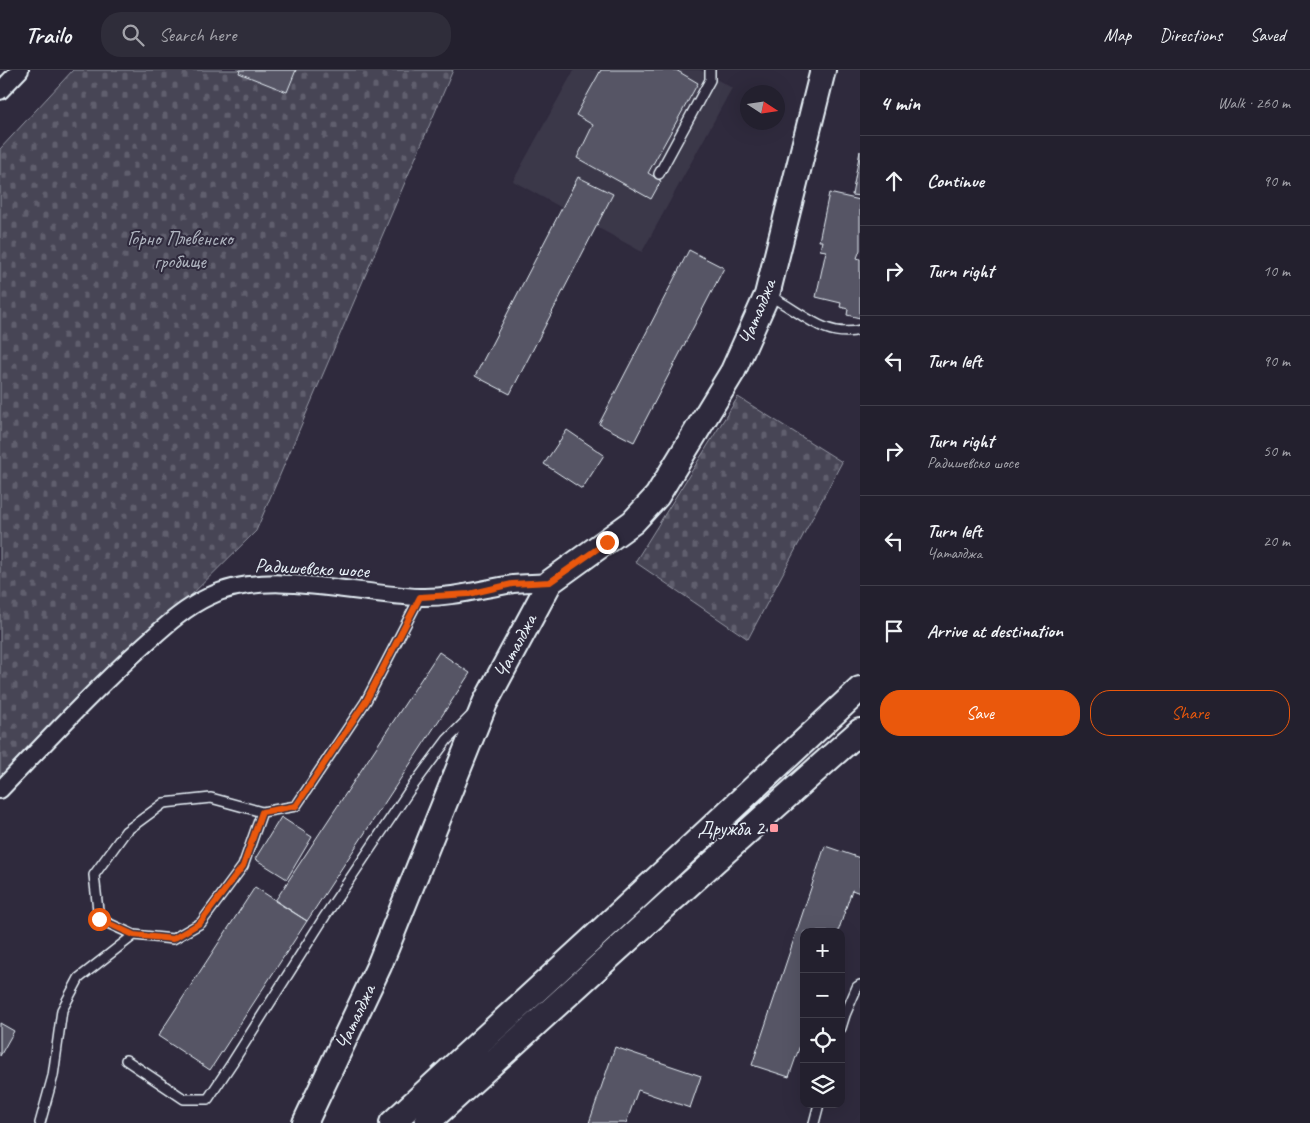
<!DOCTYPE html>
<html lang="en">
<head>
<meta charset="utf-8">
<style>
	body { margin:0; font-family:Caveat,sans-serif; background:#2f2d3a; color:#f1f3f6 }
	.controls { position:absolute; right:15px; bottom:15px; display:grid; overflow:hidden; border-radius:10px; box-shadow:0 5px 20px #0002 }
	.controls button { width:45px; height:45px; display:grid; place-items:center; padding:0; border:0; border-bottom:1px solid #403e4a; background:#23202e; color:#f1f3f6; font:25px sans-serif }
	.compass { position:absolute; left:740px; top:15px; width:45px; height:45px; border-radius:50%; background:#23202e; box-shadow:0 5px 20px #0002; rotate:102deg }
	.stop { position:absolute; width:15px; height:15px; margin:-11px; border:4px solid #ea580c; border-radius:50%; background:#fff }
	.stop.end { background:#ea580c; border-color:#fff; box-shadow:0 1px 5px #0008 }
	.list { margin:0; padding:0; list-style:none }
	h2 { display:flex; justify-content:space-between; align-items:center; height:65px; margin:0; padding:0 20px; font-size:21px }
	h2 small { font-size:16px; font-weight:400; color:#a3a3aa }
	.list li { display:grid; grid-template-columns:32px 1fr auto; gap:15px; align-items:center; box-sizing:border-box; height:90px; padding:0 20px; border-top:1px solid #403e4a }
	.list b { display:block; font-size:19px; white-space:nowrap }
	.list p { margin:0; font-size:16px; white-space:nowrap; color:#a3a3aa }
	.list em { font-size:16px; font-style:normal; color:#a3a3aa }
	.actions { display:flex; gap:10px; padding:15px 20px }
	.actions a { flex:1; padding:11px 0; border:1px solid #ea580c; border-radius:20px; text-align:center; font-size:18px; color:#ea580c }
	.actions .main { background:#ea580c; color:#fff }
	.icon { flex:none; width:28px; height:28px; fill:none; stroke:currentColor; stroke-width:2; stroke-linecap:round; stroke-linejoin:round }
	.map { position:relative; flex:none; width:860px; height:1053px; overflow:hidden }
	header { display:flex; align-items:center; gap:30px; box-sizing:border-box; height:70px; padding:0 25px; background:#23202e; border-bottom:1px solid #403e4a }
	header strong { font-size:24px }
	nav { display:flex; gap:28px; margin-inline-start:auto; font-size:18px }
	.search { width:350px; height:45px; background:#2f2d3a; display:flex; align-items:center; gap:12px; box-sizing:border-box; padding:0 18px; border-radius:20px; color:#a3a3aa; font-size:19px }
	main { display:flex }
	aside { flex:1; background:#23202e }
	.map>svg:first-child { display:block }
	.built { fill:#3b3749 }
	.cemetery { fill:url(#cemetery-stones); stroke:#979aa6 }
	.building { fill:#575565; stroke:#e8f1f8 }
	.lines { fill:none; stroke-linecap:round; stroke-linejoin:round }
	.lane-casing { stroke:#e8f1f8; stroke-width:12 }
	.street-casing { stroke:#e8f1f8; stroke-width:20 }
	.secondary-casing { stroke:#e8f1f8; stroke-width:28 }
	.lane { stroke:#2f2a3d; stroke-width:9 }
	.street { stroke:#2f2a3d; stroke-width:16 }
	.secondary { stroke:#2f2a3d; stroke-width:24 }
	.route { stroke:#ea580c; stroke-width:6 }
	.poi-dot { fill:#ff9aa2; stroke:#2f2a3d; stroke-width:2 }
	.labels { text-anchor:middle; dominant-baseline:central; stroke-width:4; stroke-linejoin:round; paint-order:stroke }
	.park-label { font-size:20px; fill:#afb4bf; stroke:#2f2a3d }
	.street-label { font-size:20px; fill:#e8f1f8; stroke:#2f2a3d }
	.poi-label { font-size:20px; fill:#e8f1f8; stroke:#2f2a3d; text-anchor:end }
</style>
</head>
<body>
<header>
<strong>Trailo</strong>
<div class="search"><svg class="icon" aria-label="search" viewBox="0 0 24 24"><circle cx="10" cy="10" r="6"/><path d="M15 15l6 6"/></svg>Search here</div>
<nav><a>Map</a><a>Directions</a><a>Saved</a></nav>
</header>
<main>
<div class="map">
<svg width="860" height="1053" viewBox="0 0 860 1053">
	<defs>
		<pattern id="cemetery-stones" width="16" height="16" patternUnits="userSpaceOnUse" patternTransform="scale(1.25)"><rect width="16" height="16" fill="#464455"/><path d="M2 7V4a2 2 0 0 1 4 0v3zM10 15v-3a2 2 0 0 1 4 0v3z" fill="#615f6e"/></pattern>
	</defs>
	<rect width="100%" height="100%" fill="#2f2a3d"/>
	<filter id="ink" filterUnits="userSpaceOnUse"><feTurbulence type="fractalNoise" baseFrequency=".02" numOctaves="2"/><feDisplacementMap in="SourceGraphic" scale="10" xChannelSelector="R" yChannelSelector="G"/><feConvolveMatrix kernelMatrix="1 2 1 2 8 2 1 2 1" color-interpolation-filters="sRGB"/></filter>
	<g filter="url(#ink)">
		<path class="built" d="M574,0H700L732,18L642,182L513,111Z"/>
		<path class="cemetery" d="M73,0H453L256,461L0,714V79Z
			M738,327L842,392L748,569L635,492Z"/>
		<path class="building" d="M240,0H296L287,22L239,3Z
			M601,0H676L698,13L648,103L661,111L651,129L577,88L593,55L576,45Z
			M860,81V126L852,125Z
			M578,107L613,124L510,324L475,306Z
			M829,123L860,130V180L857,188L860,189V248L847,245L848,239L840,237L841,233L816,227L826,181L820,180L822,171H819Z
			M689,180L724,198L634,372L599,354Z
			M567,360L604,385L582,419L544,394Z
			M439,582L470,603L307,851L275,831Z
			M281,747L312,767L287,809L255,789Z
			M825,776L860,788V823L852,820L838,862H804V964L789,1007L752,995Z
			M255,817L307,851L210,1000L158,966Z
			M0,953L14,961L0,986Z
			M615,977L701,1006L690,1038L638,1020L626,1053H589Z"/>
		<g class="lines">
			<defs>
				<path id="lane" d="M659,104L710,10V0
					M767,225C798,238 823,270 860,260
					M134,865L99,849L94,805L126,761L164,733L211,728L262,742
					M841,958L845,945L857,917L860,915
					M126,990L184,1029H208L232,993L325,846L409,721L447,670L472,645
					M40,1053L53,1006L62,940L79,908L134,865L173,869L201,853L243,796L262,742L296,736L366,631L420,527
					M814,1053L819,1034"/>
				<path id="street" d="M0,21L20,0
					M0,720C47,671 93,621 144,575C164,557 184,538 210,526C266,498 358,525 419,527C452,528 481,519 513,514C525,513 538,513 550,512"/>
				<path id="secondary" d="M305,1053L379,896L485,633L550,512L633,452L657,426L733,301L767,225L823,0
					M392,1053L589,872L860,619
					M427,1053C571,922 714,790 860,661"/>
			</defs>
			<use href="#lane" class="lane-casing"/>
			<use href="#street" class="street-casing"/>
			<use href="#secondary" class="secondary-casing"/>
			<use href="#lane" class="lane"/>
			<use href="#street" class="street"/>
			<use href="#secondary" class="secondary"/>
		</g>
	</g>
	<g class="lines" filter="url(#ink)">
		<path class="route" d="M99,849L134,865L173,869L200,853L243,796L262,742L296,736L366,631L420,527L469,524L512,514L550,512L607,472"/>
	</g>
	<rect class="poi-dot" x="769" y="753" width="10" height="10" rx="2.5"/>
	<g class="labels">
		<g class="park-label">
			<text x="180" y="168">Горно Плевенско<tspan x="180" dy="23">гробище</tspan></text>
		</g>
		<g class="street-label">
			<text transform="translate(757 242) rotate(-68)">Чаталджа</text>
			<text transform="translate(312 498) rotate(3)">Радишевско шосе</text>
			<text transform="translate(515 576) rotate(-62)">Чаталджа</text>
			<text transform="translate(355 947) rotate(-65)">Чаталджа</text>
		</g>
		<g class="poi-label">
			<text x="764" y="758">Дружба 2</text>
		</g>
	</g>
</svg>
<div class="controls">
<button>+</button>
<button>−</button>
<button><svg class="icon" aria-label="locate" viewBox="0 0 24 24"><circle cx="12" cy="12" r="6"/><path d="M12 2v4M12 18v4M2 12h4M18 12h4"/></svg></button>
<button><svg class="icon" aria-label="layers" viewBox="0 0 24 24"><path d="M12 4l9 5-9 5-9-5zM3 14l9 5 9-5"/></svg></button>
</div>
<svg class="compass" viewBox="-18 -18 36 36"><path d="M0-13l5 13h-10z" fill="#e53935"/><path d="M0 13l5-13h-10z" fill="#a3a3aa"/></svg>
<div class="stop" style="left:99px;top:849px"></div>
<div class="stop end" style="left:607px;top:472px"></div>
</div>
<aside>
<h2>4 min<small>Walk · 260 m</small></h2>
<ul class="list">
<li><svg class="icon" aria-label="ahead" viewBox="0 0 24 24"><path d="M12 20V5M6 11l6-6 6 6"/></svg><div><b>Continue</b></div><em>90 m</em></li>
<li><svg class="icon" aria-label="right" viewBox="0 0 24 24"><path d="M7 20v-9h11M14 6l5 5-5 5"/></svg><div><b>Turn right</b></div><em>10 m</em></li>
<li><svg class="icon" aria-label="left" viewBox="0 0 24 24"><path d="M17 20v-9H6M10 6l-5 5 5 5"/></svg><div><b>Turn left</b></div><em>90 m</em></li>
<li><svg class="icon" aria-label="right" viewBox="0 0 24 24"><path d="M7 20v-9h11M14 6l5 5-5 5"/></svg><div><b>Turn right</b><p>Радишевско шосе</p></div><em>50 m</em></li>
<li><svg class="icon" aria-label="left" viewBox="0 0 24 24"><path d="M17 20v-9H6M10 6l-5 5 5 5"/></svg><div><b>Turn left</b><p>Чаталджа</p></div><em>20 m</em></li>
<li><svg class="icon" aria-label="arrive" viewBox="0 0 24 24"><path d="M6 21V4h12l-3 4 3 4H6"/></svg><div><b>Arrive at destination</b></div></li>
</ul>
<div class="actions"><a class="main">Save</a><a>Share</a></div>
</aside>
</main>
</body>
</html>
